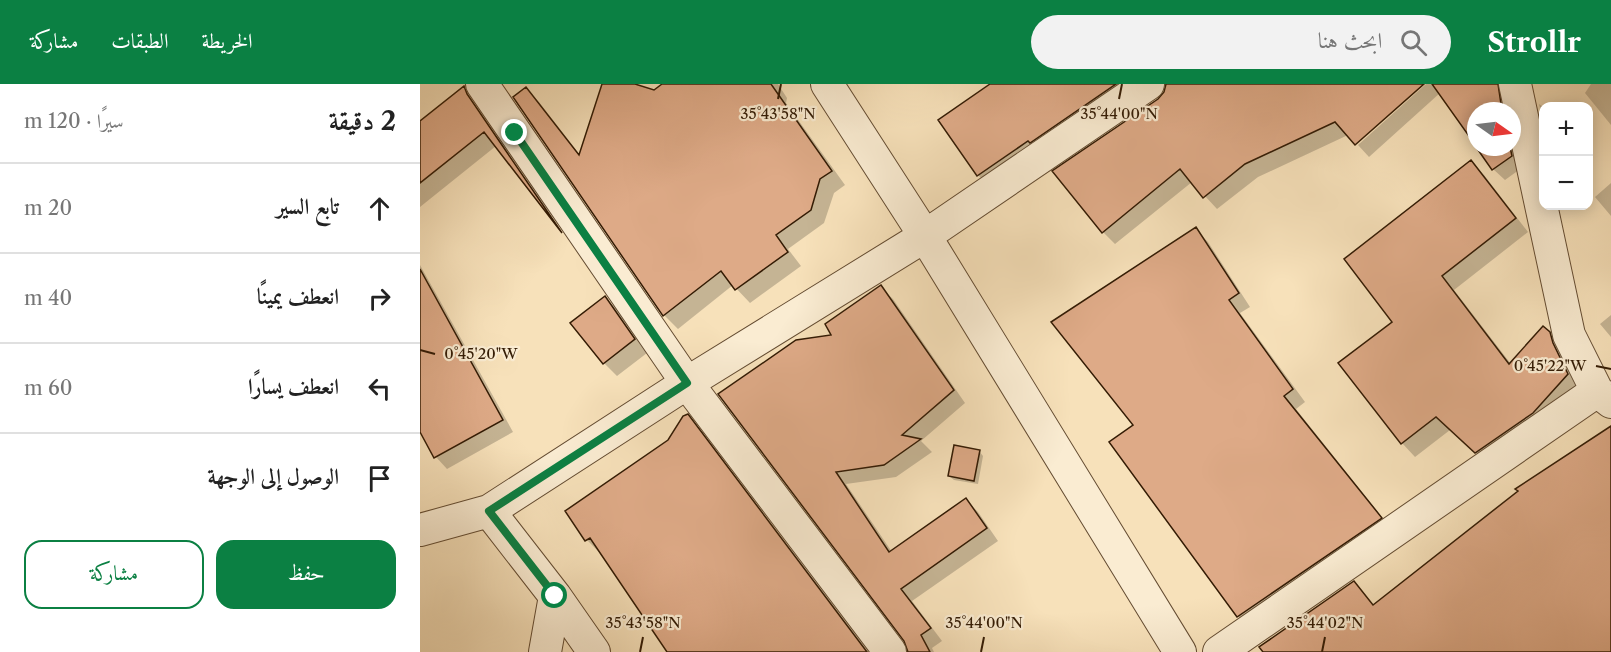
<!DOCTYPE html>
<html lang="ar">
<head>
<meta charset="utf-8">
<style>
	body { margin:0; font-family:"Libre Caslon Text",Amiri,serif; background:#f2f2f2; color:#222; direction:rtl }
	.controls { position:absolute; right:18px; top:18px; display:grid; overflow:hidden; border-radius:12px; box-shadow:0 3px 15px #0003 }
	.controls button { width:54px; height:54px; display:grid; place-items:center; padding:0; border:0; border-bottom:2px solid #e0e0e0; background:#fff; color:#222; font:30px sans-serif }
	.compass { position:absolute; left:1047px; top:18px; width:54px; height:54px; border-radius:50%; background:#fff; box-shadow:0 3px 15px #0003; rotate:104deg }
	.stop { position:absolute; width:18px; height:18px; margin:-14px; border:4px solid #0b8043; border-radius:50%; background:#fff }
	.stop.end { background:#0b8043; border-color:#fff; box-shadow:0 2px 6px #0008 }
	.list { margin:0; padding:0; list-style:none }
	h2 { display:flex; justify-content:space-between; align-items:center; height:78px; margin:0; padding:0 24px; font-size:26px }
	h2 small { font-size:20px; font-weight:400; color:#767676 }
	.list li { display:grid; grid-template-columns:39px 1fr auto; gap:18px; align-items:center; box-sizing:border-box; height:90px; padding:0 24px; border-top:2px solid #e0e0e0 }
	.list b { display:block; font-size:22px; white-space:nowrap }
	.list em { font-size:20px; font-style:normal; color:#767676 }
	.actions { display:flex; gap:12px; padding:18px 24px }
	.actions a { flex:1; padding:14px 0; border:2px solid #0b8043; border-radius:18px; text-align:center; font-size:21px; color:#0b8043 }
	.actions .main { background:#0b8043; color:#fff }
	.icon { flex:none; width:33px; height:33px; fill:none; stroke:currentColor; stroke-width:2; stroke-linecap:round; stroke-linejoin:round }
	.map { position:relative; flex:none; width:1191px; height:568px; overflow:hidden; direction:ltr }
	header { display:flex; align-items:center; gap:36px; box-sizing:border-box; height:84px; padding:0 30px; background:#0b8043; color:#fff }
	header strong { font-size:28px }
	nav { display:flex; gap:33px; margin-inline-start:auto; font-size:21px }
	.search { width:420px; height:54px; background:#f2f2f2; display:flex; align-items:center; gap:15px; box-sizing:border-box; padding:0 21px; border-radius:33px; color:#767676; font-size:22px }
	main { display:flex }
	aside { flex:1; background:#fff }
	.map>svg:first-child { display:block }
	.shadow { fill:#0003 }
	.building { fill:#deaa87; stroke:#331b04; stroke-width:1.5 }
	.lines { fill:none; stroke-linecap:round; stroke-linejoin:round }
	.street-casing { stroke:#644c32; stroke-width:34 }
	.street { stroke:#faecd2; stroke-width:32 }
	.route { stroke:#0b8043; stroke-width:8 }
	.ticks { fill:none; stroke:#331b04; stroke-width:2 }
	.ticks-label { font-size:15px; text-anchor:middle; fill:#331b04; stroke:#faecd2; stroke-width:4.5; stroke-linejoin:round; paint-order:stroke }
</style>
</head>
<body>
<header>
<strong>Strollr</strong>
<div class="search"><svg class="icon" aria-label="search" viewBox="0 0 24 24"><circle cx="10" cy="10" r="6"/><path d="M15 15l6 6"/></svg>ابحث هنا</div>
<nav><a>الخريطة</a><a>الطبقات</a><a>مشاركة</a></nav>
</header>
<main>
<div class="map">
<svg width="1191" height="568" viewBox="0 0 1191 568">
	<rect width="100%" height="100%" fill="#f7e1ba"/>
	<filter id="stains"><feTurbulence type="fractalNoise" baseFrequency=".00333" numOctaves="4"/><feColorMatrix values="0 0 0 0 .2 0 0 0 0 .09 0 0 0 0 .02 0 0 0 .5 -.17"/></filter>
	<radialGradient id="worn" r=".72"><stop offset=".6" stop-color="#630" stop-opacity="0"/><stop offset="1" stop-color="#630" stop-opacity=".3"/></radialGradient>
	<path class="shadow" d="M245,0H358L367,14L366,19L425,101L414,109L404,139L368,165L381,182L330,219L313,201L258,245L244,231L95,13L106,5L119,18L160,71Z
		M573,0H720L568,101L558,91Z
		M757,0H1002L928,51L838,93L797,125L772,98L695,160L683,148L739,16Z
		M1006,0H1093L1091,27H1056V60L1020,9L949,73L938,61Z
		M1171,0H1191V41L1165,9Z
		M44,4L57,17L147,151L76,62L0,123V38Z
		M1119,20L1124,24V40Z
		M1092,33L1103,83L1085,96L1073,85L1058,63H1092Z
		M1050,78L1064,91L1108,148L1034,206L1091,280L1124,244L1143,263L1161,304L1070,381L1030,346L995,373L982,359L920,280L974,238Z
		M1191,99V132L1175,113Z
		M775,145L788,158L830,223L820,229L885,318L876,325L973,447L831,545L818,532L692,359L716,341Z
		M0,181L93,348L27,385L16,373L0,345Z
		M460,203L473,215L545,319L501,357L512,368L476,393L426,400L472,468L546,416L558,428L578,457L492,517L522,557L512,564L514,568H489L486,556L300,310L414,252Z
		M185,214L199,227L227,269L197,292L184,279Z
		M1191,231V253L1180,240Z
		M268,332L280,345L449,568H249L180,467L179,468L167,456L147,427L249,357Z
		M559,367L563,372L558,400L534,396L529,392Z"/>
	<path class="building" d="M182,0H215L234,6L242,0H351L412,87L400,95L391,126L356,151L368,168L315,206L301,187L243,232L93,13L106,3L159,71Z
		M570,0H696L610,59L608,57L557,92L518,36Z
		M746,0H1004L935,61L915,38L825,80L783,114L760,85L682,149L632,87L738,15L744,8Z
		M1012,0H1078L1082,27H1056V62Z
		M44,2L47,10L142,149L64,48L0,99V37Z
		M1056,63H1090L1092,72L1072,86Z
		M1051,76L1096,134L1022,192L1089,280L1123,242L1130,248L1133,259L1148,290L1113,329L1055,369L1016,333L981,360L918,279L972,238L924,175Z
		M776,143L819,209L809,216L873,305L864,312L962,434L817,533L689,358L713,341L631,238Z
		M0,185L83,336L14,374L0,348Z
		M461,201L534,306L482,351L501,355L464,381L416,388L469,468L546,414L567,444L481,505L511,544L501,551L510,568H488L484,557L298,310L376,256L411,251L405,240Z
		M185,212L215,255L183,280L150,239Z
		M268,330L447,568H247L170,454L165,457L145,427L248,356L263,332Z
		M1191,342V568H843L839,563L934,497L953,521L1098,407L1095,405Z
		M534,361L560,366L554,397L528,392Z"/>
	<g class="lines">
		<defs>
			<path id="street" d="M62,0L267,299L470,568
				M407,0L505,152L760,568
				M1095,0L1149,251L1177,307L1191,318
				M69,427L135,512L174,568
				M0,446L69,427L267,299L505,152L728,0
				M125,568L135,512
				M799,568L1177,307"/>
		</defs>
		<use href="#street" class="street-casing"/>
		<use href="#street" class="street"/>
	</g>
	<g class="lines">
		<path class="route" d="M95,49L267,299L69,427L135,512"/>
	</g>
	<path class="ticks" d="M358,15L361,0M699,15L702,0M0,266L15,270M1176,282L1191,285M220,568L223,553M561,568L564,553M902,568L905,553"/>
	<g class="ticks-label">
		<text x="358" y="35">35°43'58"N</text>
		<text x="699" y="35">35°44'00"N</text>
		<text x="61" y="275">0°45'20"W</text>
		<text x="1130" y="287">0°45'22"W</text>
		<text x="223" y="544">35°43'58"N</text>
		<text x="564" y="544">35°44'00"N</text>
		<text x="905" y="544">35°44'02"N</text>
	</g>
	<rect width="100%" height="100%" filter="url(#stains)"/>
	<rect width="100%" height="100%" fill="url(#worn)"/>
</svg>
<div class="controls">
<button>+</button>
<button>−</button>
</div>
<svg class="compass" viewBox="-18 -18 36 36"><path d="M0-13l5 13h-10z" fill="#e53935"/><path d="M0 13l5-13h-10z" fill="#767676"/></svg>
<div class="stop" style="left:135px;top:512px"></div>
<div class="stop end" style="left:95px;top:49px"></div>
</div>
<aside>
<h2>2 دقيقة<small>سيرًا · 120 m</small></h2>
<ul class="list">
<li><svg class="icon" aria-label="ahead" viewBox="0 0 24 24"><path d="M12 20V5M6 11l6-6 6 6"/></svg><div><b>تابع السير</b></div><em>20 m</em></li>
<li><svg class="icon" aria-label="right" viewBox="0 0 24 24"><path d="M7 20v-9h11M14 6l5 5-5 5"/></svg><div><b>انعطف يمينًا</b></div><em>40 m</em></li>
<li><svg class="icon" aria-label="left" viewBox="0 0 24 24"><path d="M17 20v-9H6M10 6l-5 5 5 5"/></svg><div><b>انعطف يسارًا</b></div><em>60 m</em></li>
<li><svg class="icon" aria-label="arrive" viewBox="0 0 24 24"><path d="M6 21V4h12l-3 4 3 4H6"/></svg><div><b>الوصول إلى الوجهة</b></div></li>
</ul>
<div class="actions"><a class="main">حفظ</a><a>مشاركة</a></div>
</aside>
</main>
</body>
</html>
